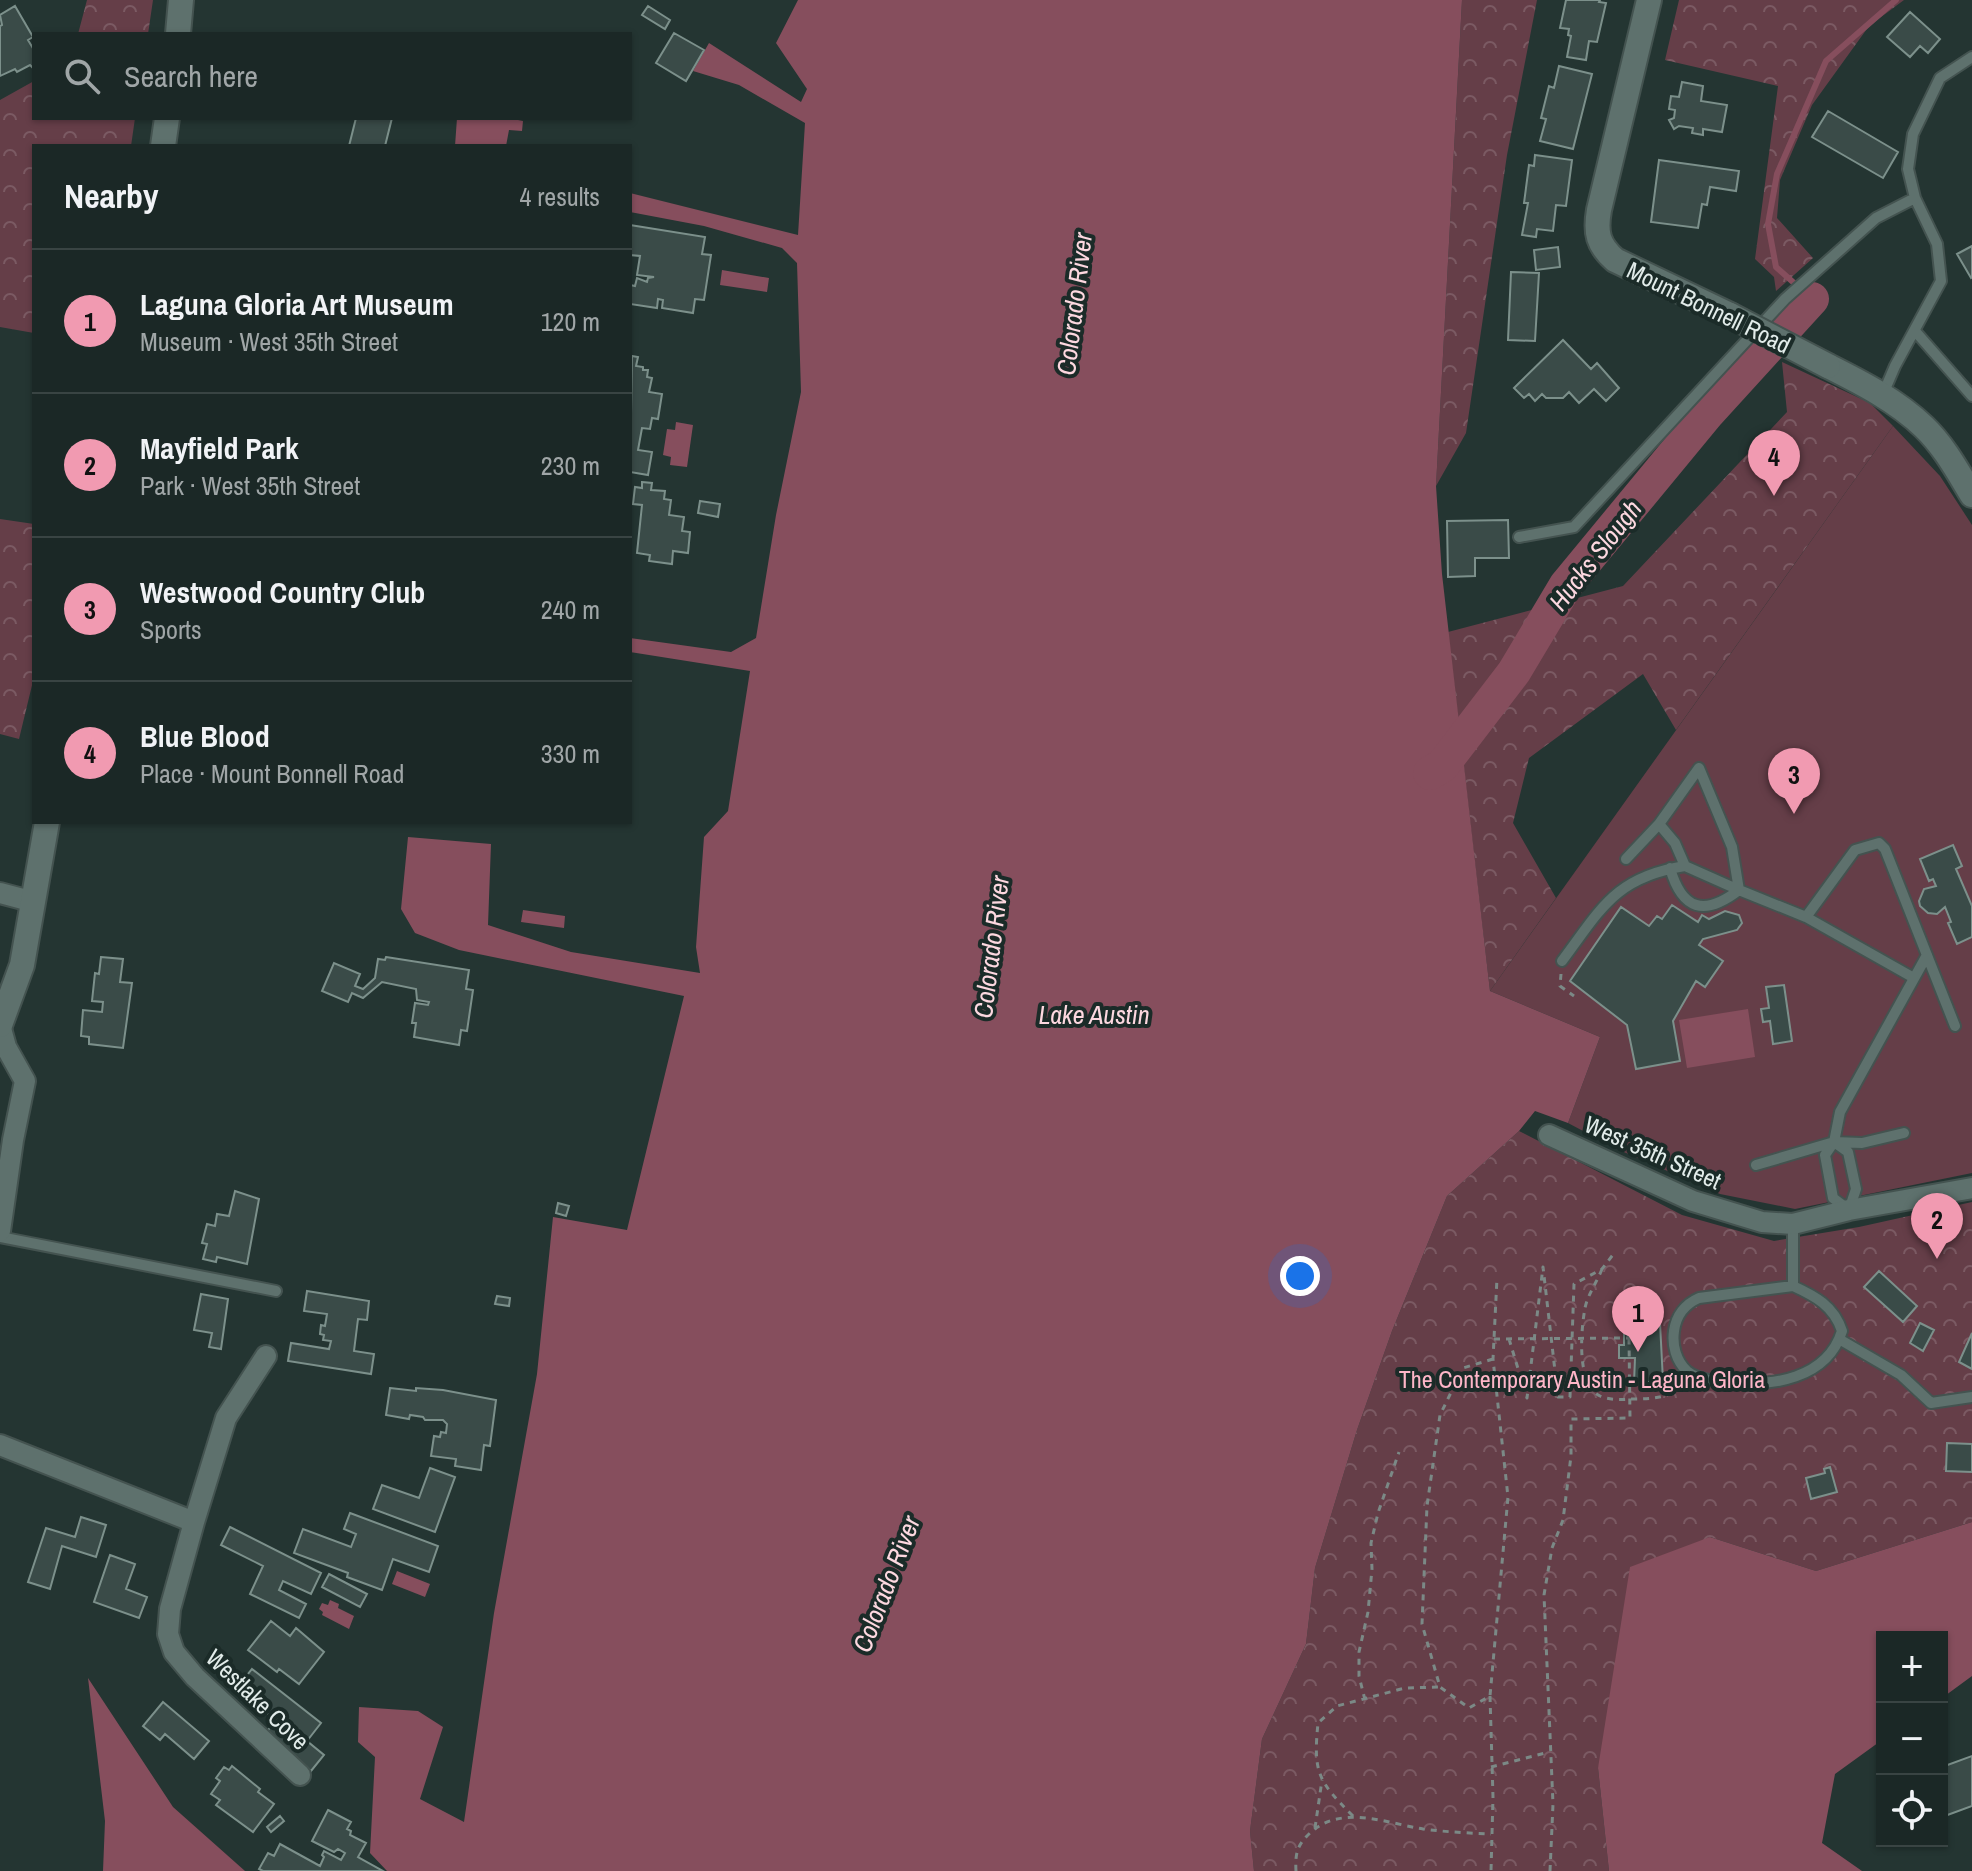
<!DOCTYPE html>
<html lang="en">
<head>
<meta charset="utf-8">
<style>
	body { margin:0; font-family:"Archivo Narrow",sans-serif; background:#283432; color:#f1f3f6 }
	.controls { position:absolute; right:24px; bottom:24px; display:grid; overflow:hidden; border-radius:0px; box-shadow:0 2px 6px #0004 }
	.controls button { width:72px; height:72px; display:grid; place-items:center; padding:0; border:0; border-bottom:2px solid #394443; background:#1b2826; color:#f1f3f6; font:40px sans-serif }
	.you { position:absolute; left:1300px; top:1276px; width:28px; height:28px; margin:-20px; border:6px solid #fff; border-radius:50%; background:#1a73e8; box-shadow:0 0 0 12px #1a73e833 }
	.badge { display:grid; place-items:center; width:52px; height:52px; border-radius:50%; background:#f19ab1; color:#111; font-size:26px; font-weight:700 }
	.pin { position:absolute; translate:-50% -66px; filter:drop-shadow(0 2px 4px #0008) }
	.pin::after { content:''; position:absolute; top:42px; width:28px; height:24px; background:inherit; clip-path:polygon(0 0,100% 0,50% 100%) }
	.list { margin:0; padding:0; list-style:none }
	h2 { display:flex; justify-content:space-between; align-items:center; height:104px; margin:0; padding:0 32px; font-size:34px }
	h2 small { font-size:26px; font-weight:400; color:#a0a6a7 }
	.list li { display:grid; grid-template-columns:52px 1fr auto; gap:24px; align-items:center; box-sizing:border-box; height:144px; padding:0 32px; border-top:2px solid #394443 }
	.list b { display:block; font-size:30px; white-space:nowrap }
	.list p { margin:0; font-size:26px; white-space:nowrap; color:#a0a6a7 }
	.list em { font-size:26px; font-style:normal; color:#a0a6a7 }
	.icon { flex:none; width:44px; height:44px; fill:none; stroke:currentColor; stroke-width:2; stroke-linecap:round; stroke-linejoin:round }
	.map { position:relative; flex:none; width:1972px; height:1871px; overflow:hidden }
	.search { position:absolute; background:#1b2826; box-shadow:0 2px 6px #0004; left:32px; top:32px; width:600px; height:88px; display:flex; align-items:center; gap:20px; box-sizing:border-box; padding:0 28px; border-radius:0px; color:#a0a6a7; font-size:30px }
	.panel { position:absolute; background:#1b2826; box-shadow:0 2px 6px #0004; left:32px; top:144px; width:600px; height:680px; border-radius:0px }
	.map>svg:first-child { display:block }
	.forest { fill:url(#forest-crowns) }
	.garden { fill:#653e48 }
	.water { fill:#864e5d }
	.lines { fill:none; stroke-linecap:round; stroke-linejoin:round }
	.stream { stroke:#864e5d; stroke-width:6 }
	.river { stroke:#864e5d; stroke-width:34 }
	.building { fill:#3a4b48; stroke:#7c908b; stroke-width:2 }
	.service-casing { stroke:#445350; stroke-width:14 }
	.minor-casing { stroke:#445350; stroke-width:24 }
	.tertiary-casing { stroke:#445350; stroke-width:28 }
	.path { stroke:#7b8986; stroke-width:3; stroke-dasharray:6 6; stroke-linecap:butt }
	.service { stroke:#5e716d; stroke-width:10 }
	.minor { stroke:#5e716d; stroke-width:20 }
	.tertiary { stroke:#5e716d; stroke-width:24 }
	.tertiary-bridge-casing { stroke:#445350; stroke-width:28; stroke-linecap:butt }
	.tertiary-bridge { stroke:#5e716d; stroke-width:24 }
	.labels { text-anchor:middle; dominant-baseline:central; stroke-width:8; stroke-linejoin:round; paint-order:stroke }
	.street-label { font-size:24px; fill:#e2ecea; stroke:#1b2b28 }
	.park-label { font-size:24px; fill:#feb6c8; stroke:#1b2b28 }
	.water-label { font-size:26px; font-style:italic; fill:#fdd8e0; stroke:#1b2b28 }
</style>
</head>
<body>
<div class="map">
<svg width="1972" height="1871" viewBox="0 0 1972 1871">
	<defs>
		<pattern id="forest-crowns" width="20" height="18" patternUnits="userSpaceOnUse" patternTransform="scale(2)"><rect width="20" height="18" fill="#653e48"/><path d="M2 6a3 3 0 1 1 6 0M12 15a3 3 0 1 1 6 0" fill="none" stroke="#7b5a63"/></pattern>
	</defs>
	<rect width="100%" height="100%" fill="#243532"/>
	<path class="forest" d="M87,0H153L148,34H78Z
		M1462,0H1537L1507,155L1466,433L1436,486Z
		M1679,0H1904L1869,26L1812,105L1780,180L1777,218L1813,258L1776,291L1774,277L1755,259L1778,86L1665,60Z
		M34,81V118H135L131,146H34V333L0,327V100Z
		M1782,362L1870,403L1893,426L1676,730L1643,674L1529,758L1513,823L1556,898L1490,991L1448,632L1623,586L1787,412Z
		M0,519L34,524V677L19,739L0,734Z
		M1519,1131L1682,1215L1774,1241L1859,1227L1972,1202V1522L1816,1571L1710,1537L1598,1768L1609,1871H1254L1250,1831L1262,1739L1306,1644L1315,1568L1357,1430L1392,1331L1447,1196Z"/>
	<path class="garden" d="M1893,426L1940,476L1972,525V1173L1795,1209L1720,1194L1617,1149L1568,1123L1600,1037L1490,991Z"/>
	<path class="water" d="M798,0H1462L1436,486L1442,574L1490,991L1600,1037L1568,1123L1535,1111L1519,1131L1447,1196L1392,1331L1357,1430L1315,1568L1306,1644L1262,1739L1250,1831L1254,1871H387L370,1853L375,1757L358,1742L359,1707L418,1711L443,1727L420,1799L464,1822L494,1613L537,1374L553,1217L627,1230L684,996L459,950L415,933L401,909L408,837L491,844L488,925L571,952L700,973L696,947L704,837L728,811L750,671L630,652V638L731,652L756,638L776,515L801,392L797,263L782,248L704,226L630,212V193L798,235L805,123L739,85L693,71L709,43L801,102L807,89L776,43Z
		M457,118H508L523,121L522,131L509,130L506,146H455Z
		M722,270L769,278L767,292L720,285Z
		M676,422L693,425L687,467L670,465L671,457L663,455L667,429L675,430Z
		M523,910L565,916L564,928L521,922Z
		M1748,1009L1755,1057L1687,1068L1679,1020Z
		M1972,1522V1676L1942,1698V1637H1882V1740L1835,1774L1822,1843L1862,1871H1609L1598,1768L1630,1567L1710,1537L1816,1571Z
		M397,1571L430,1584L425,1597L392,1584Z
		M330,1600L339,1604L338,1608L354,1616L349,1629L322,1615L323,1612L319,1609L322,1603L328,1605Z
		M88,1678L173,1807L245,1871H103L105,1821Z"/>
	<g class="lines">
		<path class="stream" d="M1812,299L1776,267L1768,224L1777,174L1826,61L1896,0"/>
		<path class="river" d="M1430,773L1442,766L1514,672L1566,585L1708,413L1812,299"/>
	</g>
	<path class="building" d="M1566,0H1600L1599,2L1606,3L1597,42L1589,41L1586,60L1567,57L1571,36L1568,35L1569,29L1560,28Z
		M15,6L33,37L28,40L34,50V69L30,65L17,72L15,69L0,76V26L2,25L0,15Z
		M648,6L670,20L665,29L642,15Z
		M1910,12L1940,39L1928,53L1920,46L1910,57L1887,37Z
		M674,33L704,50L686,81L656,63Z
		M1559,66L1592,74L1573,149L1540,141L1546,119L1541,118L1549,86L1554,88Z
		M1682,82L1703,86L1701,101L1727,105L1722,132L1703,129V135L1692,133L1693,128L1679,126L1674,129L1669,120L1674,118L1675,110L1669,109L1671,96L1679,97Z
		M1828,111L1898,152L1883,178L1812,137Z
		M356,118H392L385,146H349Z
		M1535,155L1572,160L1566,206L1556,205L1553,231L1537,229L1536,237L1522,235L1528,203H1524L1529,165L1534,166Z
		M1659,160L1739,171L1736,191L1710,187L1707,205L1702,204L1698,228L1651,222Z
		M630,225L705,237L702,254L711,255L704,300L695,299L693,313L662,308L663,300L658,299L657,308L630,304V285L635,286L637,278L647,282L648,278L654,277L637,275L640,256L630,255Z
		M1972,246V277L1971,278L1957,254Z
		M1558,247L1560,267L1536,270L1534,250Z
		M1511,272L1539,273L1535,341L1508,340Z
		M1563,340L1591,369L1597,363L1619,388L1606,401L1594,389L1579,403L1569,392L1563,398H1546L1542,394L1535,401L1529,394L1524,398L1514,388Z
		M632,356L638,357L636,366L643,367V370H648L647,377L652,378L649,392L662,394L658,419L652,418L650,429L642,428L638,450L652,452L648,475L630,472Z
		M642,482L652,483L651,490L665,491L664,499L671,500L669,515L684,517L682,531L690,532L688,553L673,551L672,564L649,561L650,555L637,553L642,505L633,504L635,487L642,488Z
		M700,501L720,504L718,517L698,513Z
		M1508,520L1509,558H1475V576L1448,577L1447,521Z
		M1953,845L1962,866L1956,869L1972,906V937L1957,944L1948,923L1951,922L1945,907L1937,914L1928,913L1920,906L1919,901L1924,889L1936,886L1933,879L1929,881L1920,859Z
		M1672,905L1698,922L1702,915L1709,919L1725,911L1739,915L1742,923L1737,930L1703,939L1699,945L1723,961L1705,987L1696,981L1673,1021L1680,1061L1636,1069L1627,1025L1570,981L1621,907L1649,926L1657,916L1662,919Z
		M101,957L123,959L120,982L132,983L123,1048L89,1044V1037L81,1036L83,1010L102,1012L103,1002L92,1001L95,973L99,974Z
		M386,957L469,970L466,989L473,990L467,1031L461,1030L459,1045L414,1037L416,1023H412L415,1003L428,1005L429,1002L417,1000L416,989L382,982L363,998L352,993L348,1002L322,991L334,963L360,974L355,986L363,989L375,978L378,959L385,960Z
		M1784,985L1792,1041L1773,1044L1770,1021L1763,1022L1761,1009L1769,1008L1766,987Z
		M235,1191L259,1199L247,1264L217,1257L216,1262L203,1259L207,1244L202,1243L207,1224L215,1226L217,1214L229,1216Z
		M558,1203L569,1206L566,1216L556,1213Z
		M1879,1271L1917,1306L1903,1322L1864,1287Z
		M307,1291L369,1301L367,1320L358,1319L354,1351L374,1354L371,1374L288,1361L291,1343L329,1349L331,1341L323,1340L324,1335L320,1334L321,1325L325,1326L327,1314L304,1311Z
		M201,1294L228,1299L221,1349L209,1347L212,1333L194,1330Z
		M497,1296L510,1298L509,1306L495,1304Z
		M1660,1323L1663,1381L1634,1383L1635,1358H1619V1345H1624V1324Z
		M1920,1323L1934,1330L1923,1351L1910,1343Z
		M1972,1333V1369L1959,1362Z
		M390,1388L416,1391V1388L443,1390L496,1400L490,1446L484,1445L481,1470L455,1466L456,1459L431,1456L434,1436L440,1437L441,1432L446,1433L447,1424L443,1420H425L423,1417L410,1415L409,1419L386,1415Z
		M1947,1443L1972,1444V1472L1946,1471Z
		M1830,1467L1837,1492L1811,1499L1806,1478L1825,1473L1824,1469Z
		M430,1468L455,1477L435,1532L373,1509L382,1485L419,1498Z
		M350,1513L438,1546L429,1572L393,1559L382,1590L347,1577L348,1573L294,1553L303,1529L351,1547L356,1534L344,1529Z
		M81,1517L106,1525L96,1557L62,1546L50,1589L28,1582L46,1528L75,1537Z
		M230,1527L321,1573L311,1594L283,1581L279,1590L306,1604L299,1618L250,1594L263,1566L221,1545Z
		M110,1555L135,1564L126,1589L147,1597L139,1618L94,1602Z
		M329,1574L367,1594L360,1607L322,1587Z
		M271,1621L290,1636L296,1628L324,1652L299,1684L279,1669L277,1672L248,1650Z
		M252,1669L321,1723L307,1741L324,1755L311,1771L265,1734L276,1720L236,1689Z
		M163,1702L209,1741L194,1759L165,1734L160,1740L143,1726Z
		M1972,1756V1806L1942,1817V1767Z
		M232,1766L260,1789L258,1792L274,1804L253,1832L216,1805L220,1800L211,1794L220,1781L216,1778L224,1767L229,1770Z
		M328,1810L351,1822L347,1829L351,1831L350,1835L366,1843L358,1857L383,1871H263L259,1869L268,1853L274,1856L280,1844L320,1866L324,1857L322,1855L324,1851L341,1860L345,1853L338,1849L334,1852L312,1841Z
		M280,1816L284,1821L271,1832L267,1827Z"/>
	<g class="lines">
		<defs>
			<path id="service" d="M1915,331L1972,396
				M1883,394L1895,366L1941,281L1937,244L1915,198L1908,169L1913,134L1940,78L1972,57
				M1519,537L1574,527L1785,299L1876,218L1915,198
				M1626,859L1659,824
				M1670,868C1682,910 1704,917 1739,890L1685,866
				M1806,917L1914,978
				M1562,961C1601,909 1615,877 1685,866L1675,843L1659,824L1699,768L1732,847L1739,890L1806,917L1855,850L1879,843L1885,849L1955,1026
				M1834,1142L1840,1112L1927,955
				M1834,1142L1848,1152L1856,1189L1849,1210L1833,1198L1825,1155Z
				M1756,1165L1834,1142L1862,1143L1904,1133
				M1793,1224V1286L1699,1298C1685,1304 1676,1316 1674,1331C1672,1345 1676,1361 1687,1371C1698,1380 1715,1381 1728,1382C1772,1387 1827,1379 1842,1331C1834,1306 1815,1296 1793,1286
				M0,1237L276,1291
				M1839,1339L1901,1375L1931,1403L1972,1397"/>
			<path id="minor" d="M0,893L34,902
				M1549,1135L1693,1201L1762,1222L1793,1224L1849,1210L1972,1188
				M0,1231L13,1140L25,1081L6,1047L0,1025
				M266,1356L226,1418L194,1522L170,1609L168,1634L174,1652L195,1677L300,1775
				M0,1445L194,1522"/>
			<path id="tertiary" d="M1649,0L1599,210C1595,233 1598,245 1615,260L1730,315
				M178,34L181,0
				M163,146L167,118
				M1828,366C1862,383 1897,401 1924,427C1944,446 1958,472 1972,495
				M0,1025L22,965L47,822"/>
		</defs>
		<use href="#service" class="service-casing"/>
		<use href="#minor" class="minor-casing"/>
		<use href="#tertiary" class="tertiary-casing"/>
		<path class="path" d="M1561,974L1560,986L1574,996
			M1602,1269C1597,1282 1588,1294 1585,1308C1581,1330 1576,1384 1600,1396C1608,1400 1622,1400 1631,1399C1651,1399 1667,1398 1684,1387
			M1494,1339L1629,1338V1319L1662,1318
			M1509,1339L1527,1398L1543,1267L1558,1397H1570L1574,1284L1602,1269L1615,1252
			M1493,1359L1463,1368L1440,1415L1427,1506L1422,1624L1440,1687L1469,1708L1490,1696L1508,1497L1493,1359L1497,1278
			M1490,1696L1493,1797L1491,1871
			M1365,1700L1359,1676V1652L1368,1612L1372,1569L1371,1543L1378,1513L1399,1452
			M1491,1767L1549,1752
			M1353,1816C1318,1781 1313,1773 1318,1723L1337,1706L1405,1688L1439,1687
			M1315,1828L1322,1780
			M1296,1871C1295,1854 1297,1845 1310,1833C1341,1804 1386,1823 1423,1829C1446,1832 1469,1833 1491,1834
			M1550,1871L1553,1804L1544,1595L1552,1548L1563,1520L1571,1456V1419L1630,1418L1629,1338"/>
		<use href="#service" class="service"/>
		<use href="#minor" class="minor"/>
		<use href="#tertiary" class="tertiary"/>
		<defs>
			<path id="tertiary-bridge" d="M1730,315L1828,366"/>
		</defs>
		<use href="#tertiary-bridge" class="tertiary-bridge-casing"/>
		<use href="#tertiary-bridge" class="tertiary-bridge"/>
	</g>
	<g class="labels">
		<g class="street-label">
			<text transform="translate(1709 307) rotate(26)">Mount Bonnell Road</text>
			<text transform="translate(1653 1152) rotate(24)">West 35th Street</text>
			<text transform="translate(258 1699) rotate(44)">Westlake Cove</text>
		</g>
		<g class="park-label">
			<text x="1582" y="1379">The Contemporary Austin - Laguna Gloria</text>
		</g>
		<g class="water-label">
			<text transform="translate(1074 304) rotate(-83)">Colorado River</text>
			<text transform="translate(1595 555) rotate(-52)">Hucks Slough</text>
			<text transform="translate(991 947) rotate(-83)">Colorado River</text>
			<text x="1094" y="1014">Lake Austin</text>
			<text transform="translate(886 1584) rotate(-69)">Colorado River</text>
		</g>
	</g>
</svg>
<div class="controls">
<button>+</button>
<button>−</button>
<button><svg class="icon" aria-label="locate" viewBox="0 0 24 24"><circle cx="12" cy="12" r="6"/><path d="M12 2v4M12 18v4M2 12h4M18 12h4"/></svg></button>
</div>
<div class="you"></div>
<div class="pin badge" style="left:1638px;top:1352px">1</div>
<div class="pin badge" style="left:1937px;top:1259px">2</div>
<div class="pin badge" style="left:1794px;top:814px">3</div>
<div class="pin badge" style="left:1774px;top:496px">4</div>
<div class="search"><svg class="icon" aria-label="search" viewBox="0 0 24 24"><circle cx="10" cy="10" r="6"/><path d="M15 15l6 6"/></svg>Search here</div>
<section class="panel">
<h2>Nearby<small>4 results</small></h2>
<ul class="list">
<li><span class="badge">1</span><div><b>Laguna Gloria Art Museum</b><p>Museum · West 35th Street</p></div><em>120 m</em></li>
<li><span class="badge">2</span><div><b>Mayfield Park</b><p>Park · West 35th Street</p></div><em>230 m</em></li>
<li><span class="badge">3</span><div><b>Westwood Country Club</b><p>Sports</p></div><em>240 m</em></li>
<li><span class="badge">4</span><div><b>Blue Blood</b><p>Place · Mount Bonnell Road</p></div><em>330 m</em></li>
</ul>
</section>
</div>
</body>
</html>
